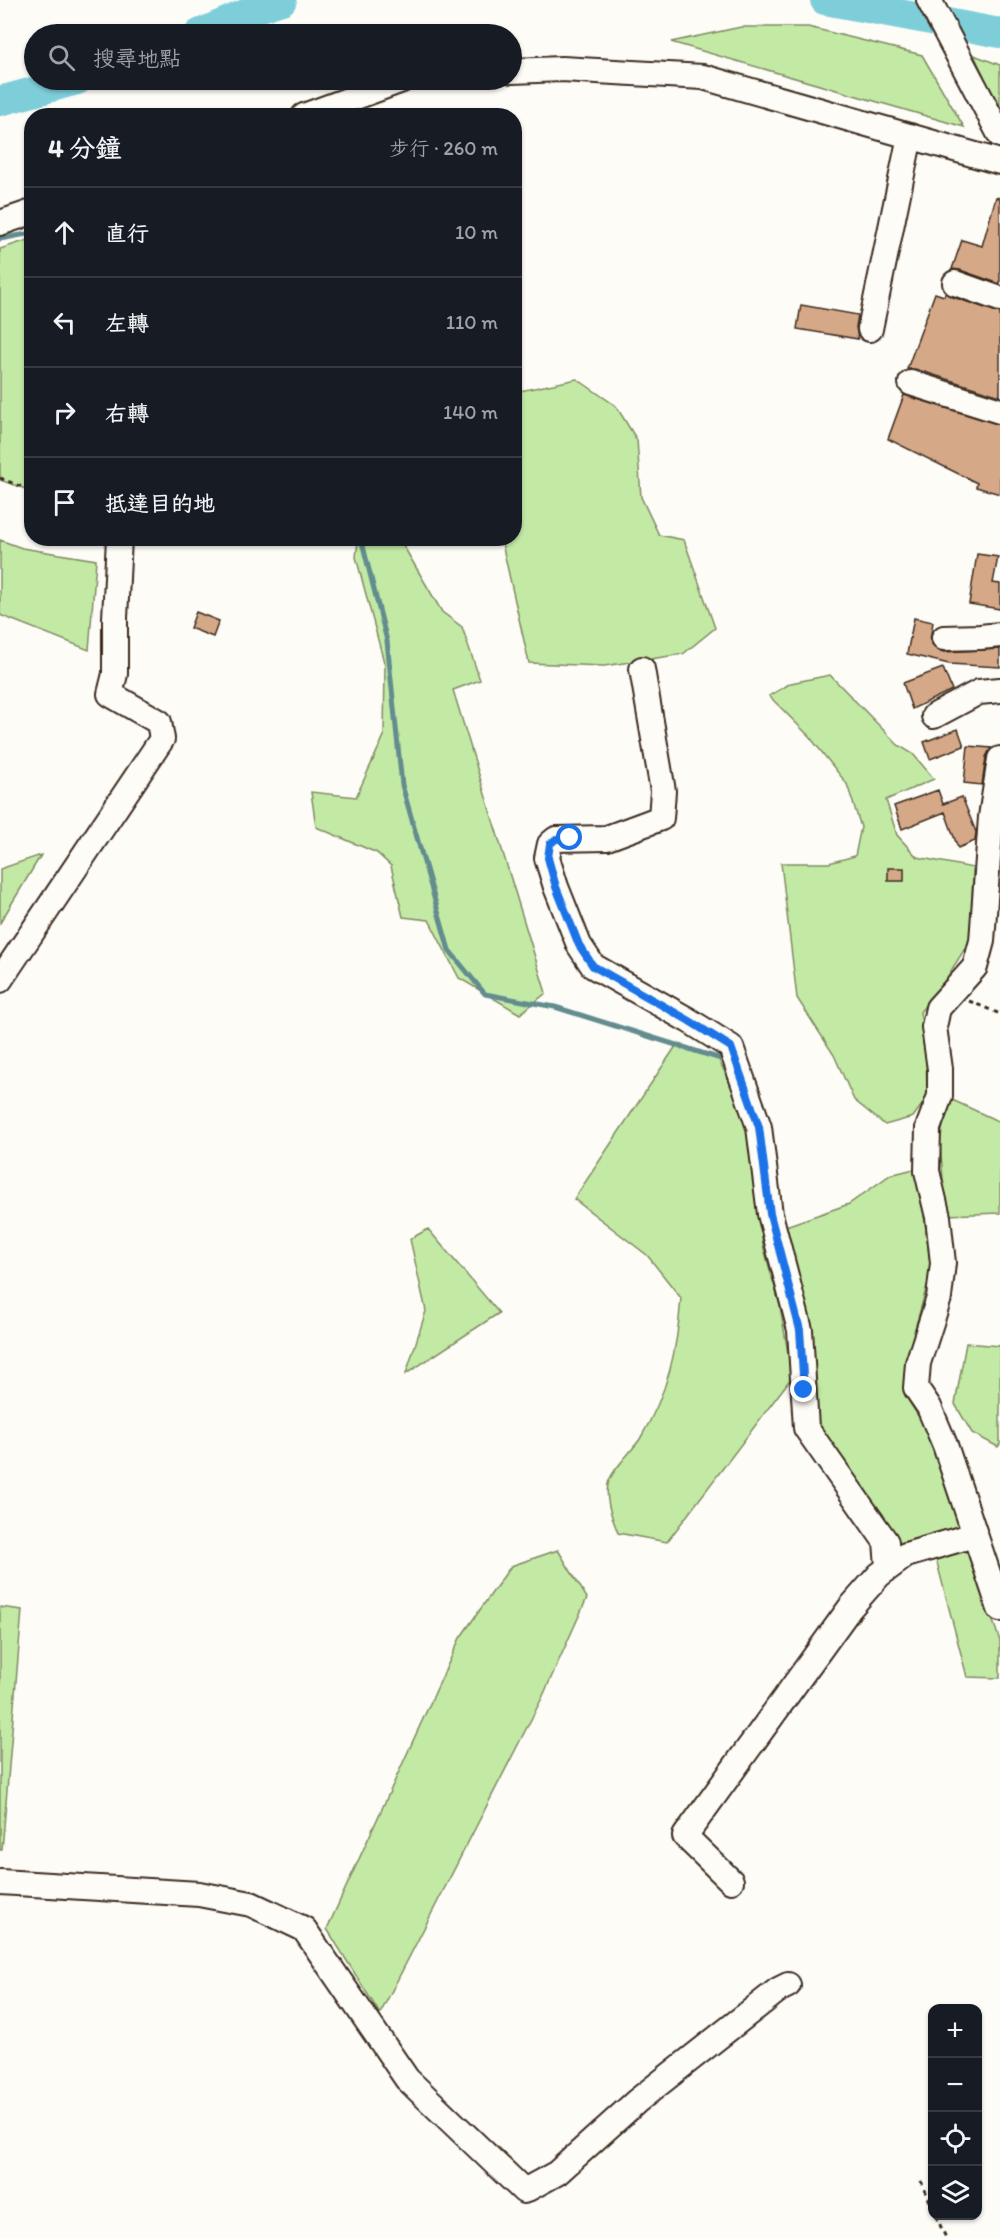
<!DOCTYPE html>
<html lang="zh-TW">
<head>
<meta charset="utf-8">
<style>
	body { margin:0; font-family:Itim,"LXGW WenKai TC",sans-serif; background:#20242c; color:#f1f3f6 }
	.controls { position:absolute; right:18px; bottom:18px; display:grid; overflow:hidden; border-radius:12px; box-shadow:0 2px 4px #0004 }
	.controls button { width:54px; height:54px; display:grid; place-items:center; padding:0; border:0; border-bottom:2px solid #363941; background:#171b24; color:#f1f3f6; font:30px sans-serif }
	.stop { position:absolute; width:18px; height:18px; margin:-14px; border:4px solid #1a73e8; border-radius:50%; background:#fff }
	.stop.end { background:#1a73e8; border-color:#fff; box-shadow:0 2px 6px #0008 }
	.list { margin:0; padding:0; list-style:none }
	h2 { display:flex; justify-content:space-between; align-items:center; height:78px; margin:0; padding:0 24px; font-size:26px }
	h2 small { font-size:20px; font-weight:400; color:#9ea1a6 }
	.list li { display:grid; grid-template-columns:39px 1fr auto; gap:18px; align-items:center; box-sizing:border-box; height:90px; padding:0 24px; border-top:2px solid #363941 }
	.list b { display:block; font-size:22px; white-space:nowrap }
	.list em { font-size:20px; font-style:normal; color:#9ea1a6 }
	.icon { flex:none; width:33px; height:33px; fill:none; stroke:currentColor; stroke-width:2; stroke-linecap:round; stroke-linejoin:round }
	.map { position:relative; flex:none; width:1000px; height:2238px; overflow:hidden }
	.search { position:absolute; background:#171b24; box-shadow:0 2px 4px #0004; left:24px; top:24px; width:498px; height:66px; display:flex; align-items:center; gap:15px; box-sizing:border-box; padding:0 21px; border-radius:33px; color:#9ea1a6; font-size:22px }
	.panel { position:absolute; background:#171b24; box-shadow:0 2px 4px #0004; left:24px; top:108px; width:498px; height:438px; border-radius:24px }
	.map>svg:first-child { display:block }
	.green { fill:#c3eaa5; stroke:#7f8a62; stroke-width:1.5 }
	.lines { fill:none; stroke-linecap:round; stroke-linejoin:round }
	.stream { stroke:#638c8f; stroke-width:5 }
	.river { stroke:#7eceda; stroke-width:30 }
	.building { fill:#d5a887; stroke:#3b2a1e; stroke-width:1.5 }
	.minor-casing { stroke:#3b2a1e; stroke-width:28 }
	.path { stroke:#3b2a1e; stroke-width:3; stroke-dasharray:4.5 4.5; stroke-linecap:butt }
	.minor { stroke:#fdfcf7; stroke-width:24 }
	.route { stroke:#1a73e8; stroke-width:8 }
</style>
</head>
<body>
<div class="map">
<svg width="1000" height="2238" viewBox="0 0 1000 2238">
	<rect width="100%" height="100%" fill="#fdfcf7"/>
	<filter id="ink" filterUnits="userSpaceOnUse"><feTurbulence type="fractalNoise" baseFrequency=".0167" numOctaves="2"/><feDisplacementMap in="SourceGraphic" scale="12" xChannelSelector="R" yChannelSelector="G"/><feConvolveMatrix kernelMatrix="1 2 1 2 8 2 1 2 1" color-interpolation-filters="sRGB"/></filter>
	<g filter="url(#ink)">
		<path class="green" d="M741,27H808L922,55L964,127L671,42Z
			M974,55L1000,65V110Z
			M31,239H32L31,491L0,480V249Z
			M577,379L616,406L637,440L641,497L659,535L684,540L715,628L683,654L604,666L529,663L501,539L514,538L515,392Z
			M0,540L22,548L96,560L89,650L0,615Z
			M400,540L442,612L462,627L480,680L453,690L546,993L520,1014L459,978L429,920L403,917L391,866L377,853L316,827L311,792L356,797L384,736L385,666L356,557L358,541Z
			M830,675L898,745L913,754L934,779L886,800L897,835L917,857L973,868L971,939L944,982L920,1012L926,1047L927,1098L913,1117L885,1125L854,1100L834,1055L797,998L781,863H829L855,856L861,827L847,784L809,736L769,696L791,683Z
			M41,855L0,923V869Z
			M678,1043L718,1058L747,1120L763,1245L780,1306L792,1377L667,1542L618,1533C612,1517 605,1501 608,1484C610,1472 632,1451 640,1439C668,1392 677,1352 681,1298L647,1255L574,1199Z
			M948,1098L1000,1122V1213L946,1215L940,1142Z
			M918,1168L931,1271L905,1365V1395L927,1430L962,1530L899,1548L814,1425L812,1327L780,1228L849,1204L890,1175Z
			M428,1229L499,1313L406,1374L426,1311L410,1239Z
			M966,1343L1000,1346V1444L998,1447L972,1433L955,1404Z
			M558,1550L587,1598L542,1698L380,2014L327,1929L460,1638L511,1566Z
			M968,1551L1000,1641V1678L967,1677L935,1555Z
			M0,1607L22,1610L2,1850H0Z"/>
		<g class="lines">
			<path class="stream" d="M0,239L32,233
				M361,538L387,641L402,785L449,950L485,994L555,1007L721,1059"/>
			<path class="river" d="M825,0L1000,33
				M199,34L266,5L282,0
				M0,101L77,80"/>
		</g>
		<path class="building" d="M996,197L1000,198V284L960,270L952,269L962,240L982,246Z
			M935,293L944,296L945,293L950,296L1000,313V396L915,369H907Z
			M801,305L858,315L856,327L858,339L797,329Z
			M904,395L1000,425V494L976,487L977,483L888,439Z
			M977,554L998,557L993,583L1000,584V609L969,604Z
			M196,612L219,621L213,637L190,628Z
			M914,618L933,622L930,640L937,650L944,652L1000,649V667L949,664L907,654Z
			M943,668L952,690L912,709L903,683Z
			M958,729L964,746L930,759L924,742Z
			M968,746L991,748L986,757L982,785L964,783Z
			M938,790L943,804L962,797L976,832L975,841L958,848L945,812L902,829L894,806Z
			M888,868H904V881H888Z"/>
		<g class="lines">
			<defs>
				<path id="minor" d="M929,0L1000,135
					M512,71L562,69L703,77L1000,162
					M304,116L402,80
					M0,223L32,212
					M955,283L1000,299
					M870,329L910,136
					M911,383L1000,411
					M944,638L980,637L1000,635
					M642,669L663,791L661,818L607,838L556,839L550,844L547,858L556,887L579,945L593,966L688,1020L731,1047L759,1127L770,1214L800,1330L806,1428L886,1542L888,1566
					M934,716L979,692L1000,690
					M1000,759L991,817L982,941L975,967L938,1008L934,1027L940,1069V1096L928,1128L927,1171L938,1217L943,1263L939,1298L918,1363L916,1388L929,1407L945,1445L1000,1609
					M0,980L162,739L159,722L110,694L115,674V618L119,538
					M731,1881L685,1836L850,1608L879,1575L906,1555L974,1535
					M0,1882L199,1894L251,1904L304,1929L407,2079L524,2191L557,2173L637,2101L778,1990L788,1985"/>
			</defs>
			<use href="#minor" class="minor-casing"/>
			<path class="path" d="M0,478L32,491
				M969,1001L1000,1014
				M921,2181L932,2206
				M936,2216L946,2238"/>
			<use href="#minor" class="minor"/>
		</g>
	</g>
	<g class="lines" filter="url(#ink)">
		<path class="route" d="M570,838L556,839L550,844L548,858L556,887L579,945L593,966L688,1020L731,1047L759,1127L770,1214L800,1330L804,1390"/>
	</g>
</svg>
<div class="controls">
<button>+</button>
<button>−</button>
<button><svg class="icon" aria-label="locate" viewBox="0 0 24 24"><circle cx="12" cy="12" r="6"/><path d="M12 2v4M12 18v4M2 12h4M18 12h4"/></svg></button>
<button><svg class="icon" aria-label="layers" viewBox="0 0 24 24"><path d="M12 4l9 5-9 5-9-5zM3 14l9 5 9-5"/></svg></button>
</div>
<div class="stop" style="left:570px;top:838px"></div>
<div class="stop end" style="left:804px;top:1390px"></div>
<div class="search"><svg class="icon" aria-label="search" viewBox="0 0 24 24"><circle cx="10" cy="10" r="6"/><path d="M15 15l6 6"/></svg>搜尋地點</div>
<section class="panel">
<h2>4 分鐘<small>步行 · 260 m</small></h2>
<ul class="list">
<li><svg class="icon" aria-label="ahead" viewBox="0 0 24 24"><path d="M12 20V5M6 11l6-6 6 6"/></svg><div><b>直行</b></div><em>10 m</em></li>
<li><svg class="icon" aria-label="left" viewBox="0 0 24 24"><path d="M17 20v-9H6M10 6l-5 5 5 5"/></svg><div><b>左轉</b></div><em>110 m</em></li>
<li><svg class="icon" aria-label="right" viewBox="0 0 24 24"><path d="M7 20v-9h11M14 6l5 5-5 5"/></svg><div><b>右轉</b></div><em>140 m</em></li>
<li><svg class="icon" aria-label="arrive" viewBox="0 0 24 24"><path d="M6 21V4h12l-3 4 3 4H6"/></svg><div><b>抵達目的地</b></div></li>
</ul>
</section>
</div>
</body>
</html>
